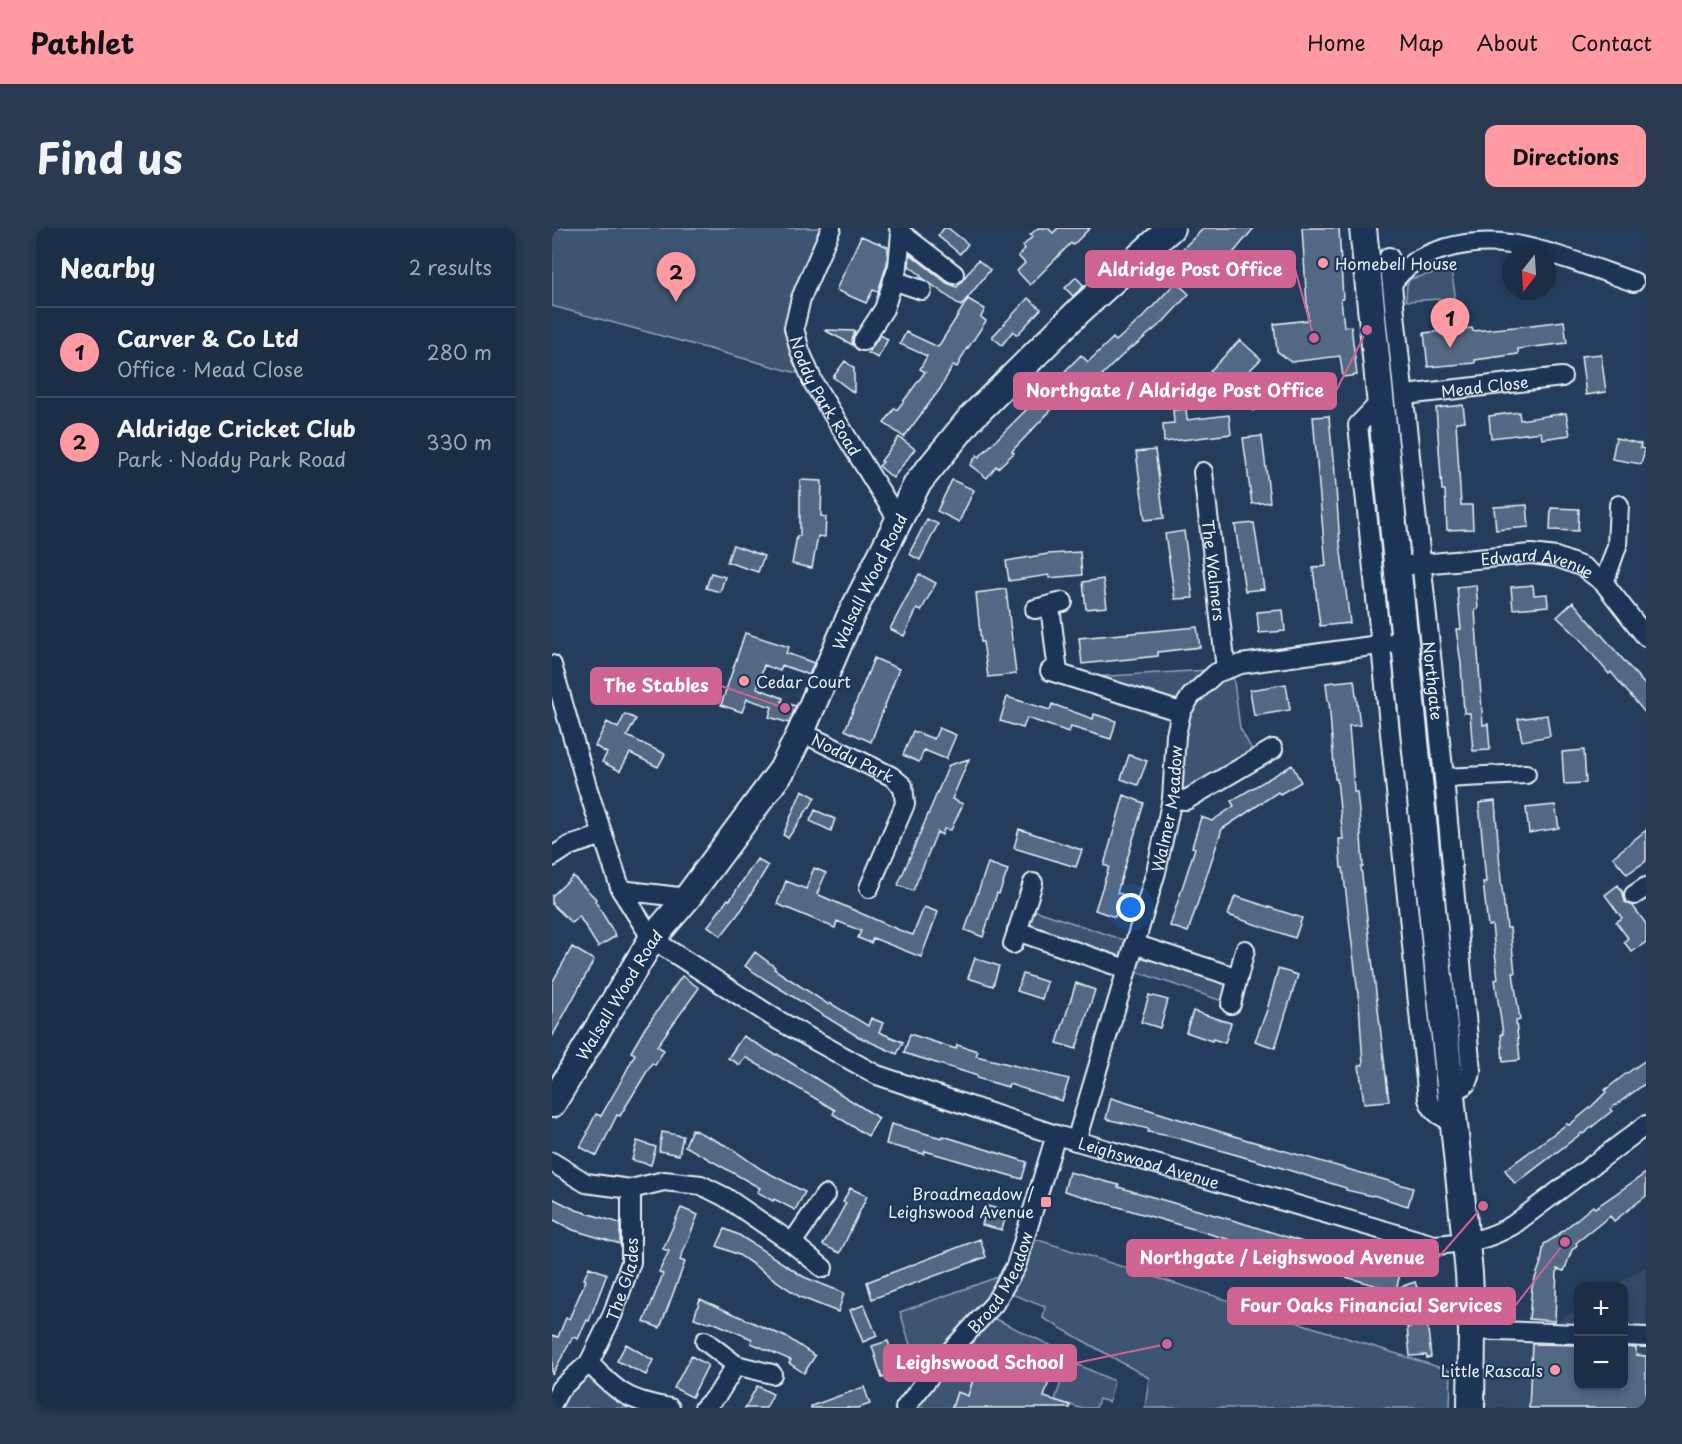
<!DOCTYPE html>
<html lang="en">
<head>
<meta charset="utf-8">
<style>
	body { margin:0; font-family:"Playpen Sans",sans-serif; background:#293a51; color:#f1f3f6 }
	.controls { position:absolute; right:18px; bottom:18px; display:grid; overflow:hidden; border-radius:12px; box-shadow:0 3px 9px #0003 }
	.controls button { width:54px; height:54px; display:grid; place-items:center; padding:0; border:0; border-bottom:2px solid #3a4a5f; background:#1c2e46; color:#f1f3f6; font:30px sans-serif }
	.compass { position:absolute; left:950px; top:18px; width:54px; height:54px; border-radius:50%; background:#1c2e46; box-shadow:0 3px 9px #0003; rotate:197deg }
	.you { position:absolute; left:579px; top:680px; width:21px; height:21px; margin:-15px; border:4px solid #fff; border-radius:50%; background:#1a73e8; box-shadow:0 0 0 9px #1a73e833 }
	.badge { display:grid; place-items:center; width:39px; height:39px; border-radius:50%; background:#ff9aa2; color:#111; font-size:20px; font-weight:700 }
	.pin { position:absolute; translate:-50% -50px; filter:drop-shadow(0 2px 3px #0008) }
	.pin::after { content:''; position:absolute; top:32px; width:21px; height:18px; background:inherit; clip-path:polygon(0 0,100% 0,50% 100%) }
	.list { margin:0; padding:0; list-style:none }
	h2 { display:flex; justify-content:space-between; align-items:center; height:78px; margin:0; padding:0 24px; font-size:26px }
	h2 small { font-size:20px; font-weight:400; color:#a0a8b3 }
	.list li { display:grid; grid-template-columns:39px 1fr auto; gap:18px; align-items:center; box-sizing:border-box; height:90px; padding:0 24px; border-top:2px solid #3a4a5f }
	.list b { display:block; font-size:22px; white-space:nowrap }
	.list p { margin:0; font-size:20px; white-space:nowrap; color:#a0a8b3 }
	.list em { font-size:20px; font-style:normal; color:#a0a8b3 }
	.map { position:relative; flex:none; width:1094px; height:1180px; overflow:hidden; border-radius:12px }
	header { display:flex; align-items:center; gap:36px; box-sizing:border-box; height:84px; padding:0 30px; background:#ff9aa2; color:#111 }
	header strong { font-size:28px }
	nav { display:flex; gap:33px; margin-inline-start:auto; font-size:21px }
	.intro { display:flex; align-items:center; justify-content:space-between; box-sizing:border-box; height:144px; padding:0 36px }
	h1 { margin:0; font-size:42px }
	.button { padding:15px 27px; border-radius:12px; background:#ff9aa2; color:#111; font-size:21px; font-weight:700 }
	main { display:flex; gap:36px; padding:0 36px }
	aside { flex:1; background:#1c2e46; border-radius:12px; box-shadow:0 3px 9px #0003 }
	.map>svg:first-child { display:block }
	.built { fill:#334a68 }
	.green { fill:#3e5472; stroke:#93a2b5; stroke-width:1.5 }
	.building { fill:#536782; stroke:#e8f1f8; stroke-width:1.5 }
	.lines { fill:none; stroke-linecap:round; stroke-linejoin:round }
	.street-casing { stroke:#e8f1f8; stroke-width:22 }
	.secondary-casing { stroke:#e8f1f8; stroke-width:30 }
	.street { stroke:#1d3557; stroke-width:18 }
	.secondary { stroke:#1d3557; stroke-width:26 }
	.poi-dot { fill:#ff9aa2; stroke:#1d3557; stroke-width:2 }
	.labels { text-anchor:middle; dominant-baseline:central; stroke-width:4.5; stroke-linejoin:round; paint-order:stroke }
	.poi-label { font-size:16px; fill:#e8f1f8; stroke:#1d3557; text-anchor:start }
	.street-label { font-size:16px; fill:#e8f1f8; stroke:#1d3557 }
	.leader { fill:none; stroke:#cf6492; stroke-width:2 }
	.callout-dot { fill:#cf6492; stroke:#1d3557; stroke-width:2 }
	.callout { fill:#cf6492; stroke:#cf6492; stroke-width:2 }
	.callout-label { font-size:18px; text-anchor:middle; font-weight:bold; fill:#fff }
</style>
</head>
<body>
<header>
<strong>Pathlet</strong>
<nav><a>Home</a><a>Map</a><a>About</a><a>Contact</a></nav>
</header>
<div class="intro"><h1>Find us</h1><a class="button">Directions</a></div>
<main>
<aside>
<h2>Nearby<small>2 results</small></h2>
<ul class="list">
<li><span class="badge">1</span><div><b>Carver &amp; Co Ltd</b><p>Office · Mead Close</p></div><em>280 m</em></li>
<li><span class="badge">2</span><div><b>Aldridge Cricket Club</b><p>Park · Noddy Park Road</p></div><em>330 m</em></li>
</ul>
</aside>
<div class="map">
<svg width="1094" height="1180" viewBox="0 0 1094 1180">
	<rect width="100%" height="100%" fill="#253d5d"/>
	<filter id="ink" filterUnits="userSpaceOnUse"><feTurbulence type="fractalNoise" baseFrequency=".0167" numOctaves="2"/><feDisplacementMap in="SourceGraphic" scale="12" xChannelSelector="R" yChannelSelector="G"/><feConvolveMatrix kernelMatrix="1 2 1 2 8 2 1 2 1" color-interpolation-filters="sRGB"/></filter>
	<g filter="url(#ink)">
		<path class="built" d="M1094,1039V1180H931L933,1119L941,1095L1001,1096L1026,1081V1158H1072V1058H1062Z"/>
		<path class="green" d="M0,0H279L249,70L248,123L245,145L0,78Z
			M899,41L903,66L901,70L856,73L854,72L855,56L858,51Z
			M680,438L688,500L704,529L620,571L629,484L524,450L673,441Z
			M473,679L686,750L679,776L465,703Z
			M483,1011L899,1143L898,1180H593L597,1150L491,1090L493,1079L457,1065L472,1038Z
			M454,1046L439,1072L369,1153L348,1084Z
			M439,1089L500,1118L497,1123L489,1120L488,1125L482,1123L477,1138L429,1126L416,1168L405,1164L400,1180H360Z
			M520,1134L562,1153L557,1174L547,1171L544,1180H528L503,1172L513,1142Z
			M37,1135L62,1161L118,1180H0Z"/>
		<path class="building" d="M392,0H396L416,16L408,26L386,8Z
			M486,0H496L501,5L506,0H538L521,17L519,15L478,57L465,43L473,35L466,28L473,21L471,18L480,9L478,7Z
			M652,0H702L672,36L661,26L632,56L616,41L618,39L615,36Z
			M750,0H787L791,71H789L792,99L799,98L805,147L791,149L788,128L739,134L725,123L722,96L756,92Z
			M309,8L336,19L335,36L326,64L321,62L314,75L284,62Z
			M358,26L395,55L405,59L426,32L438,42L409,78L368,48L369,47L357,38Z
			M524,49L532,58L521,68L513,60Z
			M624,54L637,66L612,93L581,119L580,118L550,147L552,149L536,165L527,157L507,177L505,176L460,223L462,225L446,240L444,238L435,250L418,237L425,227L427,229L487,169L488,171L515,145L513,143L529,127L536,134L561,110L564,113L591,89Z
			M476,70L489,81L465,107L461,103L450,117L440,109Z
			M416,71L433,81L429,89L434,93L416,120H415L405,139L401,137L388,161L352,209L332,195L343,180L345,182L373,144L368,141L375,128L348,116L354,104L386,119Z
			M1012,93L1015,115L966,121V126L923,132V135L876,139L872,105L920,100L921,103L963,99Z
			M272,102L303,103L300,112L301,117Z
			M328,107L336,111L326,130L316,125Z
			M688,112L709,131L697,143L719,164L701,183L658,143Z
			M1049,126L1054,164L1034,167L1029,128Z
			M293,133L302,140V165L281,149Z
			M911,177L913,193L904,194L909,277H920L921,301L895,302L893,262H890L884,180Z
			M634,181L635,192L677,187L679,206L612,214L611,196L622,195L621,182Z
			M967,184L968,192L1014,185L1018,207L990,211L989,204L939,210L937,188Z
			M777,188L781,232H782L788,316L798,395L768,398L761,340L774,338L761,189Z
			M710,208L718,274L700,276L691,210Z
			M347,209L363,221L341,250L327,238L331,234L329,233Z
			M1064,210L1089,216L1088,220L1093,221L1089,236L1060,231Z
			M603,222L612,290L593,292L584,224Z
			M248,252L270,253L269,288L274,289L273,309L266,308L260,340L240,336L245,308H248Z
			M400,252L422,262L407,294L385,283Z
			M975,277L977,299L944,302L942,279Z
			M999,280L1027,281L1026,303L998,302Z
			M375,291L386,296L368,332L357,326Z
			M702,295L712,361L693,363L683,297Z
			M632,303L641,370L623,371L613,306Z
			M181,317L212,328L206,344L175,334Z
			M528,324L530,347L497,350V347L457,353L454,333L496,326Z
			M159,345L173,349L168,364L154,360Z
			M367,346L384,355L369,383L365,381L352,408L338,401Z
			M551,351L555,379L534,381L531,354Z
			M924,357L926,381L923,382L931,497L936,496L938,522L921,523L918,485H912L909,436L904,401H909L905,359Z
			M981,357L982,367L995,366L996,378L961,381L959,359Z
			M454,361L464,446L436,449L431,414H429L424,365Z
			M1021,374L1094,458V486L1059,444L1057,446L1026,409L1005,389Z
			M731,382L733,403L707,405L705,384Z
			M645,399L648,419L606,424V428L530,436L527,410Z
			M193,405L237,419L234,425L262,435L257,447L230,437L228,443L212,437L205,460L231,470L230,474L244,478L237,495L217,489L220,479L195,471L190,484L169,477Z
			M322,430L347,441L319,514L293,502Z
			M802,452L808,497L797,498L800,534L802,564H805L808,593L811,639H809L837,873L812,875L807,837H811L807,775L791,640H789L787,611H791L785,551H783L777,473H776L774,455Z
			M734,456L738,482L702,488L698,462Z
			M455,469L498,482L500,476L541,491L542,486L564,493L559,511L519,499L517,504L475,490L471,500L448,493Z
			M73,486L84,491L75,508L113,526L106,539L78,525L68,543L50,534L55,525L43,518L55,494L66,500Z
			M995,487L998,508L970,513L966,491Z
			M387,500L404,507L394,531L372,522L367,534L351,527L361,503L382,511Z
			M1032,522L1034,555L1012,556L1010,524Z
			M577,527L595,533L586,557L569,551Z
			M417,531L400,571L411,576L399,602L392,601L390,607L385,604L361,663L346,657L397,537Z
			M740,537L749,554L728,566L726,564L670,601L636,704L618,698L643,620L640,619L649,589L660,593L682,578L679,573Z
			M250,562L263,569L258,579H257L236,610L231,607Z
			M572,567L592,575L565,665L570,666L563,689L543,682L557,639L552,637Z
			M943,573L949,653L955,700H958L963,745H961L968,792L964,793L968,832L951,834L949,806H951L943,752L946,751L940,697L936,698L931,654H934L927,575Z
			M1003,577L1007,600L977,605L974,580Z
			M263,582L283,591L279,603L258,593Z
			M467,601L530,622L524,639L462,620Z
			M1094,602V633L1075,646L1061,629Z
			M205,631L216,638L190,681L169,708L156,698L176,671L178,672Z
			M436,635L456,642L447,666L445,665L431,709L413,702Z
			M262,640L274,645L265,666L347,702L361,707L372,679L386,684L369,729L321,710L319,715L306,710L309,703L285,693L283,700L225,676L234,653L254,661Z
			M21,648L44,671L43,673L64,708L46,719L27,688L20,695L0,676V668Z
			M1066,657L1071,665L1073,674L1081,678L1094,696V714L1080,724L1072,714L1076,710L1064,694L1070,690L1053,667Z
			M683,668L750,690L743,710L676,687Z
			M20,719L42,732L0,809V755Z
			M203,724L223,739L222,741L277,777L278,775L316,798L319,790L331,795L327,804L351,814L345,826L305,808L214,752L193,738Z
			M423,730L447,738L441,758L416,750Z
			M726,741L746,747L723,820L703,813L715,782Z
			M471,746L495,754L490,771L465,763Z
			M130,748L147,760L105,818L112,822L103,837L100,835L68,888L65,887L45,928L28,919L36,905L35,904L44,886L49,888L68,855L83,826L79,824L93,800Z
			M524,755L543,762L524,821L505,815Z
			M597,767L616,772L608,800L589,794Z
			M641,783L679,795L673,815L661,811L660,813L634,804Z
			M358,806L404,821L405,817L426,823L424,828L517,851L510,873L457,856L456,859L425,850L426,848L352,825Z
			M191,808L224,827L225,826L327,890L316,908L281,886L283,882L193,829L188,837L176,830Z
			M1094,832V855L1058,881L1060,883L1031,906L1030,905L963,956L953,942L1015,896L1017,897L1039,879L1054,864L1053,862L1071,848Z
			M559,870L692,911L861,960L856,978L821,967L820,968L794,962V960L730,940L622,909L596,904L597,901L554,891Z
			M339,896L390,910L391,908L475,934L470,951L373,923L372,926L334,916Z
			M140,901L177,919L209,941L253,964L243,982L222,971L221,973L205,964L208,960L133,918Z
			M110,904L131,908L127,927L107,923Z
			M85,913L104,919L99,937L80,932Z
			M517,944L567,957L566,959L687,994L834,1040V1038L849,1042L843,1066L828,1062L829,1059L766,1041L767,1039L699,1018L512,963Z
			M1094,945V968L1062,993L1058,988L1024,1015L1025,1017L1020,1022L1012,1043L1005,1041L1003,1093L977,1091L980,1059L989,1034L992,1016L1002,1010L1041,978L1043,980Z
			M298,960L315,968L288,1025L271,1017L294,975L291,974Z
			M0,970L24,982L68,995V1016L21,1002L0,991Z
			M435,978L455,983L450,1002L430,997Z
			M129,980L146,987L128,1032L133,1034L108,1100L92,1094L111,1046L107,1044L117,1023L111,1021Z
			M173,1001L187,1007L252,1049L292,1065L286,1084L248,1069L187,1027L165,1018Z
			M428,1011L434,1029L320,1071L315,1054Z
			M37,1039L55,1046L37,1093L35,1092L26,1111L21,1109L0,1147V1107L6,1109L14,1090L17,1091L34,1052L32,1051Z
			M863,1054L874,1084L879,1129L875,1130L874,1127L858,1128L855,1099L863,1098L848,1059Z
			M148,1071L236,1110L263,1128L252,1145L237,1135L239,1132L199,1115L200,1111L158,1093L157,1095L142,1090Z
			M312,1077L325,1108L311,1114L298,1082Z
			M336,1113L346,1146L330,1150L320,1118Z
			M74,1116L101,1132L94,1147L65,1133Z
			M980,1116L1026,1117V1158H1071V1119L1084,1120V1127L1094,1128V1180H977Z
			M482,1123L504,1131L492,1169L518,1177V1180H400L405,1164L416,1168L429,1126L477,1138Z
			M139,1128L156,1137L140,1169L122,1160Z
			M205,1158L221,1166L214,1180H193Z
			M312,1159L318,1176L306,1180H259V1178Z"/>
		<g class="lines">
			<defs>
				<g id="street">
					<path id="s1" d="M279,0L249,70L242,100L248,123L262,156L346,292"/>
					<path d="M349,5L402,46"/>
					<path id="s2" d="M837,29L892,550L919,843C918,857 910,860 898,863"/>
					<path d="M341,52L370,62"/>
					<path d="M840,56C863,20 918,11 958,16C997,22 1044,41 1082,54"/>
					<path d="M311,113L332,81L346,38L349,5L347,0"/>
					<path id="s3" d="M853,167L1010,149"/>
					<path d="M830,172L806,197L876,871C881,885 888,888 901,894"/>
					<path id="s4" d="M651,244L674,441"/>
					<path id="s5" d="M858,337L979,326L1004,329L1031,339L1052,355L1094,409"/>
					<path d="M1052,355L1065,318L1067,277"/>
					<path d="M498,378L506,444"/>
					<path d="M483,381L511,374"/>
					<path id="s6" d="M0,437L36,562L69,662L100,711L224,791L325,847L504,907L882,1017C914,1014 932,1014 961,997L1094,897"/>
					<path d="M498,443L629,484"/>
					<path id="s7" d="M249,504L339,548L351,558L353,576L317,660"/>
					<path d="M892,550L974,546"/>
					<path d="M620,571L634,572L721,521"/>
					<path d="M0,629L17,618L51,607"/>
					<path d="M69,662L135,670"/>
					<path d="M1082,667L1094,659"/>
					<path d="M465,703L574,741"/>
					<path d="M461,716L481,655"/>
					<path d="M582,716L686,750"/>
					<path d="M679,776L693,722"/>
					<path id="s8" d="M524,913L604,644L620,571L624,507L629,484L639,468L664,445L689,436L841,415"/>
					<path d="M0,934L34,955L79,961L112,953L149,957L173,969L240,1015L271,1040"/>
					<path d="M240,1015L273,967"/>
					<path d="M920,1102L1026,1106"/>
					<path d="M1072,1108L1094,1109"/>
					<path d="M153,1113L184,1137L220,1146"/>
					<path d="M37,1135C66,1165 76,1173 118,1180"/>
					<path id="s9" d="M0,1176L8,1161L37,1135L60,1088L79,1034V961"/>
					<path d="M152,1180L166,1166L184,1137"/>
					<path id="s10" d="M353,1180L392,1130L442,1076L464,1038L504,907"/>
				</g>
				<g id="secondary">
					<path d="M811,0L917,1045L920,1102L919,1180"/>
					<path id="s11" d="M0,876L100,711L135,670L230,542L249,504L298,389L365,256L418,191L527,83L619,0"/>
				</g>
			</defs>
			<use href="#street" class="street-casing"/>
			<use href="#secondary" class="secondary-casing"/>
			<use href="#street" class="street"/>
			<use href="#secondary" class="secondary"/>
		</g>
	</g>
	<g class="poi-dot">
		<circle cx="771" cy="35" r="6"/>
		<circle cx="192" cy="453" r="6"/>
		<rect x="488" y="968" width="12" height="12" rx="3"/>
		<circle cx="1003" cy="1142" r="6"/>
	</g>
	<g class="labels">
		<g class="poi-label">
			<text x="783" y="35">Homebell House</text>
			<text x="204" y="453">Cedar Court</text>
			<text x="482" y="965" text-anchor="end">Broadmeadow /<tspan x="482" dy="18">Leighswood Avenue</tspan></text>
			<text x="991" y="1142" text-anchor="end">Little Rascals</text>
		</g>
		<g class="street-label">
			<text stroke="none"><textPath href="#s3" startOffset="80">Mead Close</textPath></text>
			<text stroke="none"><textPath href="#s1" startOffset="182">Noddy Park Road</textPath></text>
			<text stroke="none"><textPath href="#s5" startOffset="129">Edward Avenue</textPath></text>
			<text stroke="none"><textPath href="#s4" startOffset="99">The Walmers</textPath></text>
			<text stroke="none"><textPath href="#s11" startOffset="614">Walsall Wood Road</textPath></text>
			<text stroke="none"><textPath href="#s2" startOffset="426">Northgate</textPath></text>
			<text stroke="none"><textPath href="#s7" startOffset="58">Noddy Park</textPath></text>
			<text stroke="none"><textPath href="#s8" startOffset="345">Walmer Meadow</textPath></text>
			<text stroke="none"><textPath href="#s11" startOffset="128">Walsall Wood Road</textPath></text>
			<text stroke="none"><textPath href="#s6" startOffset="842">Leighswood Avenue</textPath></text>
			<text stroke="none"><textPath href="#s9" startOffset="147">The Glades</textPath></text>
			<text stroke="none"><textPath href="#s10" startOffset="159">Broad Meadow</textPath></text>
		</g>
	</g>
	<path class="leader" d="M762 110L743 41M815 102L784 163M233 480L169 458M931 978L886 1030M1013 1014L963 1078M615 1116L524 1135"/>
	<g class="callout-dot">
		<circle cx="762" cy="110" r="6"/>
		<circle cx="815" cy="102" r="6"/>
		<circle cx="233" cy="480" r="6"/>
		<circle cx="931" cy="978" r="6"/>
		<circle cx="1013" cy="1014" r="6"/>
		<circle cx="615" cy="1116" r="6"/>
	</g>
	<g class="callout">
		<rect x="534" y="23" width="209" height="36" rx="6"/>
		<rect x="462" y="145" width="322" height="36" rx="6"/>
		<rect x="39" y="440" width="130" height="36" rx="6"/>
		<rect x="575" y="1012" width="311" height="36" rx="6"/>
		<rect x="676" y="1060" width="287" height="36" rx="6"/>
		<rect x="332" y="1117" width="192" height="36" rx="6"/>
	</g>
	<g class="callout-label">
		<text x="638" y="48">Aldridge Post Office</text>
		<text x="623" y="169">Northgate / Aldridge Post Office</text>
		<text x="104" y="464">The Stables</text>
		<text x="730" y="1036">Northgate / Leighswood Avenue</text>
		<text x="819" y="1084">Four Oaks Financial Services</text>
		<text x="428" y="1141">Leighswood School</text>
	</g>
</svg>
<div class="controls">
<button>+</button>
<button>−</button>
</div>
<svg class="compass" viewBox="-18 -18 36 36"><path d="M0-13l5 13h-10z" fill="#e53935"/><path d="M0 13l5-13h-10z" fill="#a0a8b3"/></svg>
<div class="you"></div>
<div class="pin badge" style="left:898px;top:120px">1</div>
<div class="pin badge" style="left:124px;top:74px">2</div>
</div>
</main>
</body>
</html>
